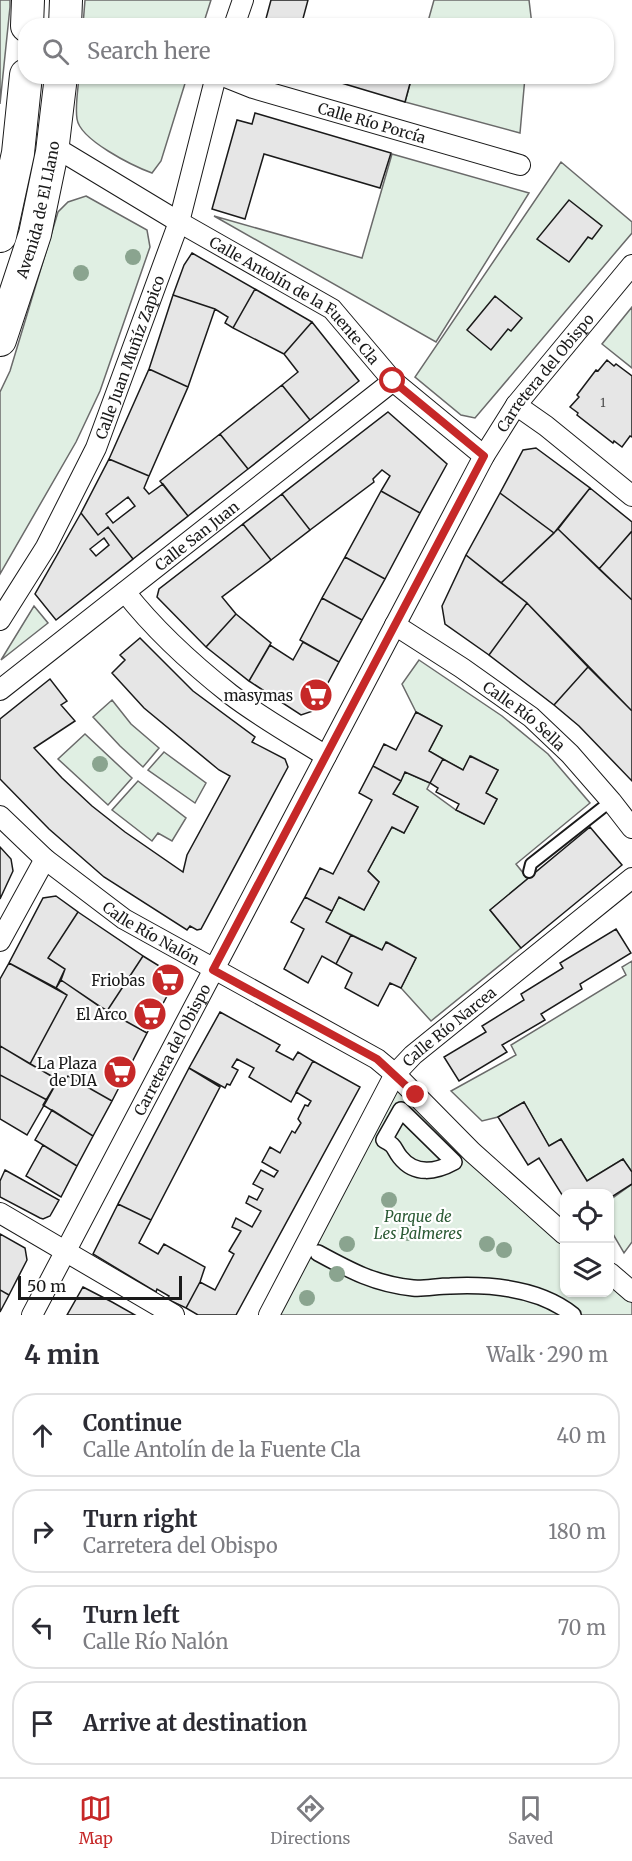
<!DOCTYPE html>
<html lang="en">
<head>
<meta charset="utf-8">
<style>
	body { margin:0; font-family:Merriweather,serif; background:#f7f7f7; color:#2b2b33 }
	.controls { position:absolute; right:18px; bottom:18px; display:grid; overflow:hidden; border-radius:12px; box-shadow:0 2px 4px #0004 }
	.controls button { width:54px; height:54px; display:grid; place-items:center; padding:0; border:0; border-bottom:2px solid #e1e1e2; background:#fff; color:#2b2b33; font:30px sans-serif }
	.scale { position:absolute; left:18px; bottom:15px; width:164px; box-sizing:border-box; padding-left:6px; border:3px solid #1a1a1a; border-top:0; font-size:16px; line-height:21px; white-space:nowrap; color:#1a1a1a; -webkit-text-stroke:4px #fff; paint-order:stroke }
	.stop { position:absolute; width:18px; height:18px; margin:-14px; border:4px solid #c62828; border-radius:50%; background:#fff }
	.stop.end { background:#c62828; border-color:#fff; box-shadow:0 2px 6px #0008 }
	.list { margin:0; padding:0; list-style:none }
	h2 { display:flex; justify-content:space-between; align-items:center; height:78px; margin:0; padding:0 24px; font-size:26px }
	h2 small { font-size:20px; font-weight:400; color:#7c7c81 }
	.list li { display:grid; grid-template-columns:39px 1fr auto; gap:18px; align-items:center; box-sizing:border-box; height:84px; margin:0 12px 12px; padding:0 12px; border:2px solid #e1e1e2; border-radius:24px }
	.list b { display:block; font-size:22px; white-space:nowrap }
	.list p { margin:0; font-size:20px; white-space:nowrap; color:#7c7c81 }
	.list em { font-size:20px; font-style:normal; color:#7c7c81 }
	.icon { flex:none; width:33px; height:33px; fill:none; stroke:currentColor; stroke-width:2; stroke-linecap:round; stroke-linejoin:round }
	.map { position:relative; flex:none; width:632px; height:1315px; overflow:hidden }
	.search { position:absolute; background:#fff; box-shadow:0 2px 4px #0004; left:18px; right:18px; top:18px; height:66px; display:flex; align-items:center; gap:15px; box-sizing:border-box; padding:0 21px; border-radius:24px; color:#7c7c81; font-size:22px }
	.sheet { height:462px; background:#fff }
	nav { display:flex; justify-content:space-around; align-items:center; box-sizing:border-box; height:84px; border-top:2px solid #e1e1e2; background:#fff; font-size:16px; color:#7c7c81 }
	nav a { display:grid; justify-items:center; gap:3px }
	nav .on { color:#c62828 }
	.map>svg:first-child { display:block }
	.green { fill:#e0efe3; stroke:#6a6a6a; stroke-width:1.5 }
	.building { fill:#e6e6e6; stroke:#1a1a1a; stroke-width:1.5; fill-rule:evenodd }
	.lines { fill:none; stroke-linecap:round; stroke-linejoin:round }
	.service-casing { stroke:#1a1a1a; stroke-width:14 }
	.pedestrian-casing { stroke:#1a1a1a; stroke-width:18 }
	.minor-casing { stroke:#1a1a1a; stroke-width:22 }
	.primary-casing { stroke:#1a1a1a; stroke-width:34 }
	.service { stroke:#fff; stroke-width:10 }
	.pedestrian { stroke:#fff; stroke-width:15 }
	.minor { stroke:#fff; stroke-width:20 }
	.primary { stroke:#fff; stroke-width:32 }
	.tree { fill:#8aa48f }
	.route { stroke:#c62828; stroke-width:8 }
	.labels { text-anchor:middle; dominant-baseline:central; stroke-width:4.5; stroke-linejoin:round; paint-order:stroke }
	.number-label { font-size:12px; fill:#4d4d4d }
	.street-label { font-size:15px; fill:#1a1a1a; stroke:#fff }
	.poi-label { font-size:15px; fill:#1a1a1a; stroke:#fff; text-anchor:end }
	.park-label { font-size:15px; font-style:italic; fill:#2b5a34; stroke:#fff }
</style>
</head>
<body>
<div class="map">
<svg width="632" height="1315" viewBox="0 0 632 1315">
	<rect width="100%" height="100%" fill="#fff"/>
	<path class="green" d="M0,0H10V7L0,104Z
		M85,0H211L203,25H83Z
		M434,0H529L532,25H427Z
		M79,77H187L161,161L152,173C133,166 80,140 77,119C75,106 78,90 79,77Z
		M412,77H525L520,133L405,102Z
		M392,154L529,193L436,342L214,216L362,258Z
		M561,162L632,222V233L475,418L461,415L415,377Z
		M86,196L147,230L150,247L100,391L76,442L0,574V392L10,371L58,212L68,202Z
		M632,307V368L602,344Z
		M34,606L48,623L1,660Z
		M419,660L502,716L548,754L590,803L516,864L528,879L490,910L521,948L431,1021L401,988L416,958L387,942L382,950L326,922L339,897L364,910L379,882L368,871L392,827L404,833L418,807L393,794L405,772L430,783L427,789L456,810L484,824L497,799L486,793L498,770L471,756L463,770L429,751L442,726L416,712L402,684Z
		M112,700L131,724L159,748L143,767L120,746L93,717Z
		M85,734L132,778L108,805L58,759Z
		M164,752L206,783L195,803L148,770Z
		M138,781L186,818L172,841L158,833L152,841L112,810Z
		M632,961V1172L623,1159L587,1181L561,1139L549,1146L524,1102L498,1117L482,1121L451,1091L516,1055L511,1045L626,975L622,967Z
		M395,1074L564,1234V1292H610V1273L632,1292V1315H269Z
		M632,1184V1242L624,1253L610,1229V1200Z"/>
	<path class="building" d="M271,0H308L301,26H264Z
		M318,76H412L405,102Z
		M255,113L391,153L380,188L264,154L245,219L212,209L237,120L252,124Z
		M569,200L602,226L592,239L588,237L569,262L537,239Z
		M192,253L255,289L233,328L225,323L228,317L215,309L173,295L184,265Z
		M255,289L312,322L284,354L233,328Z
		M173,295L215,309L188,387L149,369Z
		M495,296L522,318L511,331L508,329L491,350L467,330Z
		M312,322L359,381L310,420L282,385L298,372L284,354Z
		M607,360L614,366L616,364L632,376V437L630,436L622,447L614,441L613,443L577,415L578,413L570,407L579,397L577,395L596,370L598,371Z
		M149,369L188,387L149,476L109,459Z
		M282,385L310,420L248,469L220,434Z
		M388,412L447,464L420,513L381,491L390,476L382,470L373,479L374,482L310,530L282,494Z
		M220,434L248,469L188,516L160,481Z
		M536,448L590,488L554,533L500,493L523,450Z
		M109,459L149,476L144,488L149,494L163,484L188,516L133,559L108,527L98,535L81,513ZM128,497L135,506L113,523L106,514Z
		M590,488L632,522V531L599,569L558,529Z
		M381,491L420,513L385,579L345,557Z
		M500,493L554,533L501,583L466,555Z
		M282,494L310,530L271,560L243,524Z
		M81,513L98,535L108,527L133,559L56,620L35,594ZM104,538L109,545L96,556L90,549Z
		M243,524L271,560L222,597L236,614L206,647L157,597L159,589Z
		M558,529L632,600V711L527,603L501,583Z
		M632,531V600L599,569Z
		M466,555L527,603L489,655L445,624L442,606Z
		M345,557L385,579L362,620L322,598Z
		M322,598L362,620L339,662L300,640Z
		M527,603L588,667L554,705L489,655Z
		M236,614L271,643L249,681L206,647Z
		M140,638L193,691L255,737L252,742L285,759L288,767L201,929L197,930L190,926L187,930L104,877L49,829L0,779V719L50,679L67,701L61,705L75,721L34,748L62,778L92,806L125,832L183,872L187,855L230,776L219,770L144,708L112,673L125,660L120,655Z
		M303,642L339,662L313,711L301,715L249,681L270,645L293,660Z
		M588,667L632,711V781L579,726L554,705Z
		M416,712L442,726L429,751L443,759L430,783L405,772L401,781L373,766L384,744L396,750Z
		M470,756L498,770L486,793L497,799L484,824L456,810L459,804L436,792L438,788L430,783L443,759L463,770Z
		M373,766L401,781L393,794L418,807L404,833L392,827L368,871L379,882L364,910L339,897L332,911L305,897L320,868L333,874L372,800L359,793Z
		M590,827L622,865L521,948L490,910Z
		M0,847L11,859L13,871L0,899Z
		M56,896L78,912L48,958L65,969L56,988L9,963L43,898Z
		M305,897L332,911L326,922L351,935L336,964L322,956L308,983L284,969L304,929L291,922Z
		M78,912L143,956L107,1011L61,980L65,969L48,958Z
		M616,929L631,953L580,984L582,989L541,1014L545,1020L502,1045L507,1052L459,1081L444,1057L486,1032L482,1026L524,1000L521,994L563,968L560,963Z
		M351,935L382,950L386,942L416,958L401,988L390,983L378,1006L345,988L352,973L336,964Z
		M143,956L169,972L173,985L147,1033L107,1011Z
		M9,963L67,995L30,1064L0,1046V979Z
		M61,980L99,1006L147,1033L112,1101L68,1076L64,1083L30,1064L67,995L56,988Z
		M220,1012L280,1045L276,1051L293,1060L298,1052L313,1061L291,1102L249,1077L254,1068L237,1059L232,1067L238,1070L230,1085L227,1084L225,1088L189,1068Z
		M0,1046L58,1080L47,1100L0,1075Z
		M313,1061L360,1087L236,1315H198L186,1308L200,1282L215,1290L234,1254L229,1251L241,1231L232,1227L236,1218L252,1227L261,1211L246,1203L249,1196L257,1200L263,1189L253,1184L261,1170L274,1177L278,1171L262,1162L270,1147L280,1153L292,1131L295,1133L301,1123L298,1119L305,1105L308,1106L311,1101L296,1092Z
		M189,1068L220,1087L151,1220L118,1204Z
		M0,1075L47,1100L27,1135L0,1119Z
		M68,1076L112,1101L93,1136L43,1105L58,1080L64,1083Z
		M524,1102L549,1146L561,1139L587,1181L623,1159L632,1172V1184L610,1198V1194H564V1198L539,1158L528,1165L498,1117Z
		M52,1110L93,1136L77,1166L35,1140Z
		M43,1145L77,1166L61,1197L26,1176Z
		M5,1170L59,1200L50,1216L43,1219L40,1218L0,1197V1181Z
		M118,1204L151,1220L139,1243L158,1254L164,1244L205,1267L200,1282L186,1308L167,1299L169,1296L157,1289L156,1292L93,1254Z
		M0,1234L25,1248L27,1260L9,1295L0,1290Z
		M83,1287L112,1302L135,1315H67Z
		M0,1290L9,1295L0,1312Z"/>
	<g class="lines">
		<defs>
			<path id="service" d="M529,872L531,864L611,801"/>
			<path id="pedestrian" d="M401,1110L454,1162C436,1172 415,1176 400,1157C393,1148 396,1146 384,1140Z
				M318,1253C351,1271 375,1284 413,1288C425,1289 437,1286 450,1286C491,1284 539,1288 573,1315"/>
			<g id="minor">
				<path d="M234,26L243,0"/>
				<path id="s1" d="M223,76L253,88L520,165"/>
				<path id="s2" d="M53,146L179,222L332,309L393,381L484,456"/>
				<path d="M516,405L546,426L632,496"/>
				<path d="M125,592C154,629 192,664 230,694C260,717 294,736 326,756"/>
				<path id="s3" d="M0,620L46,547L96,448L179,222L216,76"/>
				<path id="s4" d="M395,625L462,668L531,717L570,754L611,801L632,828"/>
				<path id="s5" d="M0,690L393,381"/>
				<path id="s6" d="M0,816L45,859L124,919L377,1059L395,1074L472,1152L564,1234"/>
				<path d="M0,941L45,859"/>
				<path d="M0,1213L174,1315"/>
				<path d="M610,1273L632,1292"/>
				<path id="s7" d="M32,1315L484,456L516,405L632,265"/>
				<path id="s8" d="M269,1315L395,1074L413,1055L632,878"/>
			</g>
			<g id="primary">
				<path d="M27,26L28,0"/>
				<path d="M65,26L66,0"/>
				<path d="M0,236L18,153L26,75"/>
				<path id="s9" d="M0,340L35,234L52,152L61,76"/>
			</g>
		</defs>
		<use href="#service" class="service-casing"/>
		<use href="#pedestrian" class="pedestrian-casing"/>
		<use href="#minor" class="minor-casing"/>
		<use href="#primary" class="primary-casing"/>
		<use href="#service" class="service"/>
		<use href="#pedestrian" class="pedestrian"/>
		<use href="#minor" class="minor"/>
		<use href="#primary" class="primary"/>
	</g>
	<g class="tree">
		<circle cx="133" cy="257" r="8"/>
		<circle cx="81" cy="273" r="8"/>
		<circle cx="100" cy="764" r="8"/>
		<circle cx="389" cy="1200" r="8"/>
		<circle cx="408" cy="1233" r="8"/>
		<circle cx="347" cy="1244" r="8"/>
		<circle cx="487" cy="1244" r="8"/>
		<circle cx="504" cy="1250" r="8"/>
		<circle cx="337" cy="1274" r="8"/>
		<circle cx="307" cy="1298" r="8"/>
	</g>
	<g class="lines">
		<path class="route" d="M393,381L484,456L213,970L377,1059L416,1095"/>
	</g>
	<defs>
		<symbol id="supermarket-disc" viewBox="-11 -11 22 22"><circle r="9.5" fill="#c62828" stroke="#fff"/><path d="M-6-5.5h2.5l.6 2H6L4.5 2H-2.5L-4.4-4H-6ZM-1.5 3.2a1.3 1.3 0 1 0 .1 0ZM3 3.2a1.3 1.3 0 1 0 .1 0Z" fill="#fff"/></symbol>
	</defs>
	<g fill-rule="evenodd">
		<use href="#supermarket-disc" x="297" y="676" width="38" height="38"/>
		<use href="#supermarket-disc" x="149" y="961" width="38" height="38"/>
		<use href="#supermarket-disc" x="131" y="995" width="38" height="38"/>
		<use href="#supermarket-disc" x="101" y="1053" width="38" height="38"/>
	</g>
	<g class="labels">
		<g class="number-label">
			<text x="603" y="402">1</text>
		</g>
		<g class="street-label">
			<text stroke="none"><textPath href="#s1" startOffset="156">Calle Río Porcía</textPath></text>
			<text stroke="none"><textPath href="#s9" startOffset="136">Avenida de El Llano</textPath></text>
			<text stroke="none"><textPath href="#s2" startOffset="288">Calle Antolín de la Fuente Cla</textPath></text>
			<text stroke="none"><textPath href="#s3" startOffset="294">Calle Juan Muñíz Zapico</textPath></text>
			<text stroke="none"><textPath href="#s7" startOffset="1074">Carretera del Obispo</textPath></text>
			<text stroke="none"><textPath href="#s5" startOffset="250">Calle San Juan</textPath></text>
			<text stroke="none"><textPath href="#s4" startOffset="158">Calle Río Sella</textPath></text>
			<text stroke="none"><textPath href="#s6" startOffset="192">Calle Río Nalón</textPath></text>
			<text stroke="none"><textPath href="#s8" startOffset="344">Calle Río Narcea</textPath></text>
			<text stroke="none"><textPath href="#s7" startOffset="300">Carretera del Obispo</textPath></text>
		</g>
		<g class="poi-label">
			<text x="293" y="695">masymas</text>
			<text x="145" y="980">Friobas</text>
			<text x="127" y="1014">El Arco</text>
			<text x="97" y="1063">La Plaza<tspan x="97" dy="17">de DIA</tspan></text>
		</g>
		<g class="park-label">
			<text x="418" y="1216">Parque de<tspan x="418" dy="17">Les Palmeres</tspan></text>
		</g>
	</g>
</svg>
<div class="controls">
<button><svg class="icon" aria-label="locate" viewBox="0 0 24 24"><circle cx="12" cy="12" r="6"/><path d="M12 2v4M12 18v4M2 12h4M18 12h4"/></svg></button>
<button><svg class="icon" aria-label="layers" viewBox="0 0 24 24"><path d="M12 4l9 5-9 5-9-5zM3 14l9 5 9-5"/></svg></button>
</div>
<div class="scale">50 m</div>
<div class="stop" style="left:393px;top:381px"></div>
<div class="stop end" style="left:416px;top:1095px"></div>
<div class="search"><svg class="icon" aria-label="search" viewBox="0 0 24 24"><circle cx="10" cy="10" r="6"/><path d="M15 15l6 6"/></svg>Search here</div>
</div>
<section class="sheet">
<h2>4 min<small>Walk · 290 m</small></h2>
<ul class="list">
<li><svg class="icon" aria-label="ahead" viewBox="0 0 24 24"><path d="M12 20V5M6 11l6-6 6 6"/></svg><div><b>Continue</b><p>Calle Antolín de la Fuente Cla</p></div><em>40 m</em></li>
<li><svg class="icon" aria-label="right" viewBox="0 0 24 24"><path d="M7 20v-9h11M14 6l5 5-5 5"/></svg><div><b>Turn right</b><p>Carretera del Obispo</p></div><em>180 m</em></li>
<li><svg class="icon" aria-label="left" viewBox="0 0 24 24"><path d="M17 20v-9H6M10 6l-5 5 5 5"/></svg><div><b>Turn left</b><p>Calle Río Nalón</p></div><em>70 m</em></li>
<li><svg class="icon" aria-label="arrive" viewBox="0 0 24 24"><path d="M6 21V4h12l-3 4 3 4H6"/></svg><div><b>Arrive at destination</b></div></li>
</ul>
</section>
<nav>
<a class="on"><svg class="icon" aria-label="map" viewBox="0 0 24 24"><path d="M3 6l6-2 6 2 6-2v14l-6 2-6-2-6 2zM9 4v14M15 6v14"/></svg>Map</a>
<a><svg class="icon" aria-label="directions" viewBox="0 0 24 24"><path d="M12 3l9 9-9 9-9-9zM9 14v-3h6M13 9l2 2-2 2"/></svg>Directions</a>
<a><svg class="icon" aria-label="saved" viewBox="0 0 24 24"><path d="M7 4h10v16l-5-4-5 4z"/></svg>Saved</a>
</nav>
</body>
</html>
